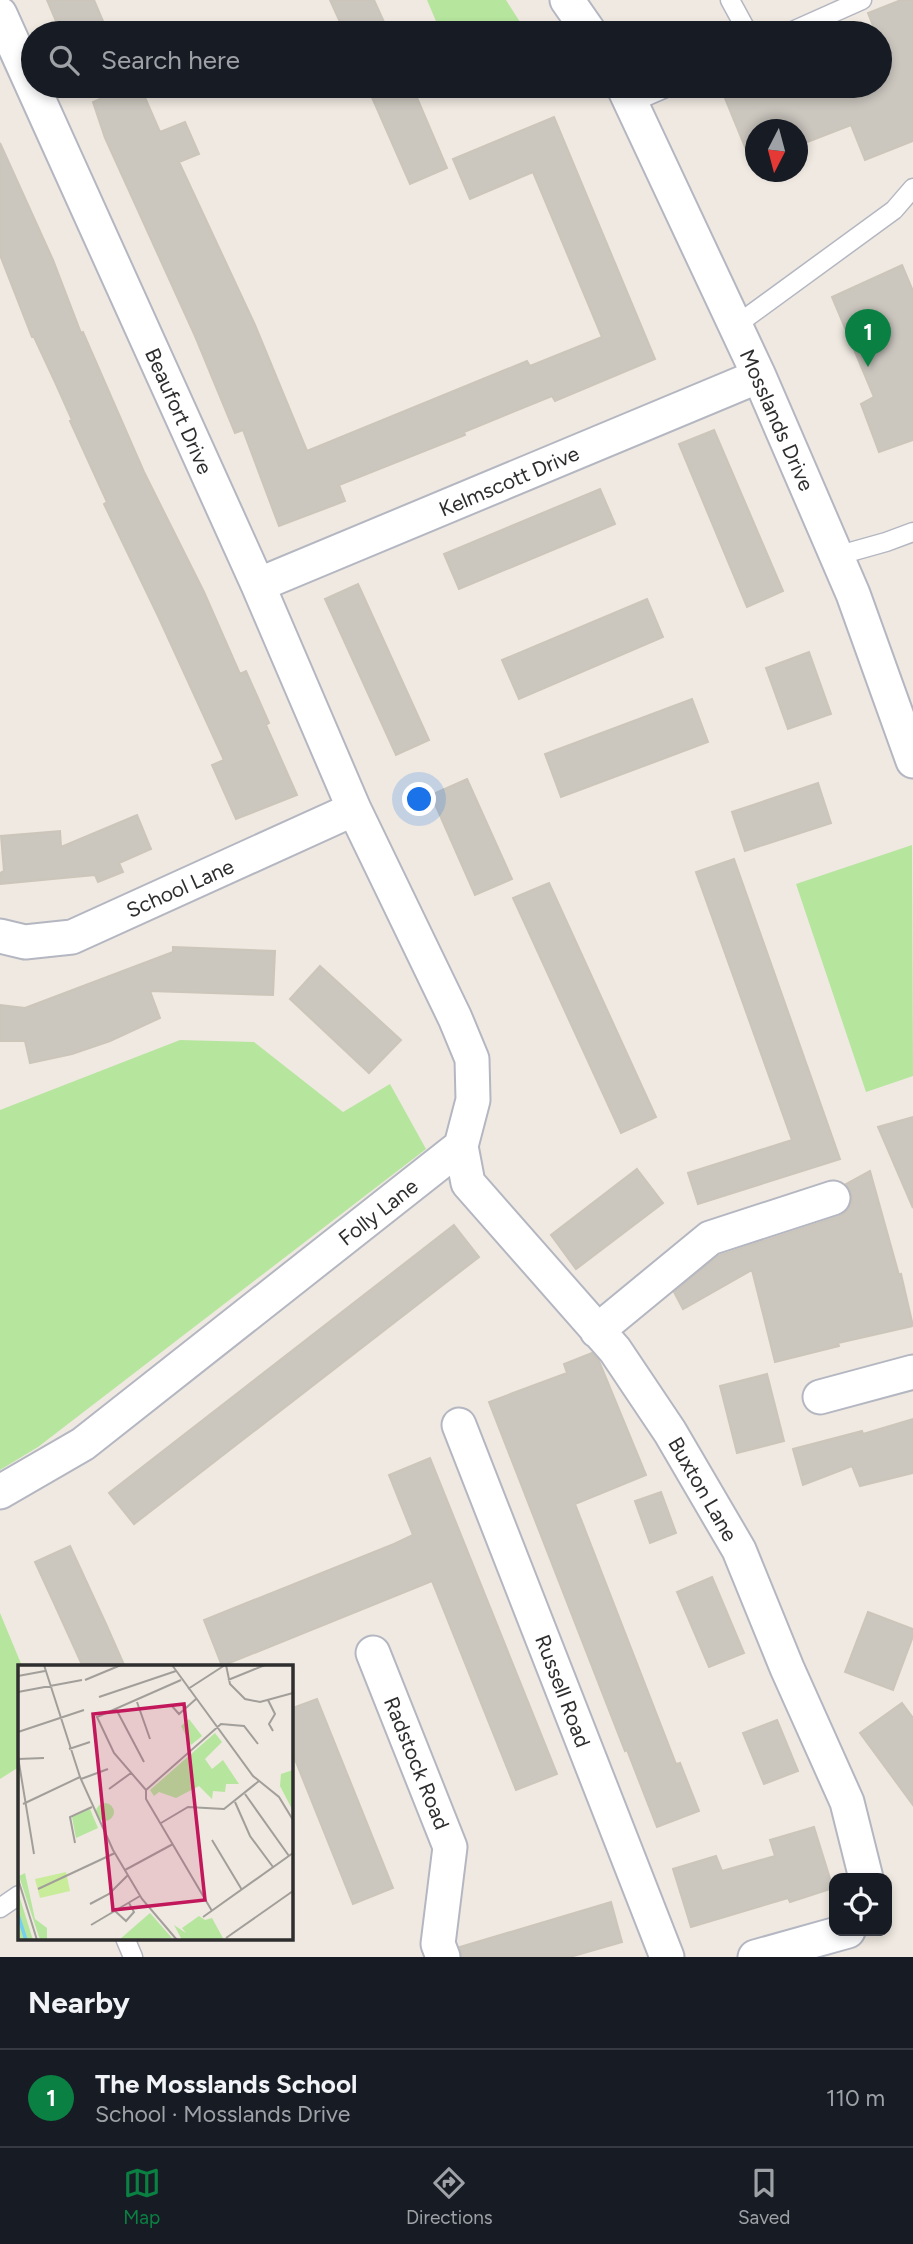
<!DOCTYPE html>
<html lang="en">
<head>
<meta charset="utf-8">
<style>
	body { margin:0; font-family:Figtree,sans-serif; background:#20242c; color:#f1f3f6 }
	.controls { position:absolute; right:21px; bottom:21px; display:grid; overflow:hidden; border-radius:14px; box-shadow:0 4px 10px #0003 }
	.controls button { width:63px; height:63px; display:grid; place-items:center; padding:0; border:0; border-bottom:2px solid #363941; background:#171b24; color:#f1f3f6; font:35px sans-serif }
	.compass { position:absolute; left:745px; top:119px; width:63px; height:63px; border-radius:50%; background:#171b24; box-shadow:0 4px 10px #0003; rotate:186deg }
	.you { position:absolute; left:420px; top:800px; width:24px; height:24px; margin:-18px; border:5px solid #fff; border-radius:50%; background:#1a73e8; box-shadow:0 0 0 10px #1a73e833 }
	.badge { display:grid; place-items:center; width:46px; height:46px; border-radius:50%; background:#0b8043; color:#fff; font-size:23px; font-weight:700 }
	.pin { position:absolute; translate:-50% -58px; filter:drop-shadow(0 2px 4px #0008) }
	.pin::after { content:''; position:absolute; top:37px; width:24px; height:21px; background:inherit; clip-path:polygon(0 0,100% 0,50% 100%) }
	.list { margin:0; padding:0; list-style:none }
	h2 { display:flex; justify-content:space-between; align-items:center; height:91px; margin:0; padding:0 28px; font-size:30px }
	h2 small { font-size:23px; font-weight:400; color:#9ea1a6 }
	.list li { display:grid; grid-template-columns:46px 1fr auto; gap:21px; align-items:center; box-sizing:border-box; height:98px; padding:0 28px; border-top:2px solid #363941 }
	.list b { display:block; font-size:26px; white-space:nowrap }
	.list p { margin:0; font-size:23px; white-space:nowrap; color:#9ea1a6 }
	.list em { font-size:23px; font-style:normal; color:#9ea1a6 }
	.icon { flex:none; width:38px; height:38px; fill:none; stroke:currentColor; stroke-width:2; stroke-linecap:round; stroke-linejoin:round }
	.map { position:relative; flex:none; width:913px; height:1957px; overflow:hidden }
	.search { position:absolute; background:#171b24; box-shadow:0 4px 10px #0003; left:21px; right:21px; top:21px; height:77px; display:flex; align-items:center; gap:18px; box-sizing:border-box; padding:0 24px; border-radius:38px; color:#9ea1a6; font-size:26px }
	.sheet { height:189px; background:#171b24 }
	nav { display:flex; justify-content:space-around; align-items:center; box-sizing:border-box; height:98px; border-top:2px solid #363941; background:#171b24; font-size:19px; color:#9ea1a6 }
	nav a { display:grid; justify-items:center; gap:4px }
	nav .on { color:#0b8043 }
	.map>svg:first-child { display:block }
	.green { fill:#b6e59e }
	.building { fill:#cbc7bf; stroke:#cbc5ba; stroke-width:2 }
	.lines { fill:none; stroke-linecap:round; stroke-linejoin:round }
	.service-casing { stroke:#b4b7c1; stroke-width:21 }
	.minor-casing { stroke:#b4b7c1; stroke-width:37 }
	.service { stroke:#fff; stroke-width:18 }
	.minor { stroke:#fff; stroke-width:33 }
	.labels { text-anchor:middle; dominant-baseline:central; stroke-width:7; stroke-linejoin:round; paint-order:stroke }
	.street-label { font-size:21px; fill:#2e2e2e; stroke:#fff }
	.inset-river { fill:none; stroke:#75cff0; stroke-width:3.5 }
	.inset-road { fill:none; stroke:#a29e99; stroke-width:2 }
	.view { fill:#c2185b; fill-opacity:0.15; stroke:#c2185b; stroke-width:3.5 }
	.inset-edge { fill:none; stroke:#2e2e2e; stroke-width:3.5 }
</style>
</head>
<body>
<div class="map">
<svg width="913" height="1957" viewBox="0 0 913 1957">
	<rect width="100%" height="100%" fill="#efe9e1"/>
	<path class="green" d="M427,0H506L527,33H441Z
		M912,845L913,1076L866,1092L796,884Z
		M180,1040L254,1042L343,1112L390,1084L426,1149L38,1447L0,1470V1110Z
		M0,1613L22,1666H19V1767L0,1779Z"/>
	<path class="building" d="M47,0H94L108,33H61Z
		M330,0H374L389,33H345Z
		M901,0H913V141L865,160L851,125L797,146V130H755V163L752,164L720,86H880V33H876L868,13Z
		M106,86H140L160,132L185,122L199,154L179,162L255,325L307,451L527,361L530,366L602,337L533,172L470,199L453,159L554,117L655,359L555,401L552,396L464,432L465,435L339,485L345,501L279,526L243,430L235,433L195,336L105,138L93,102L109,95Z
		M367,86H412L447,168L410,184Z
		M0,143L53,260L81,333L83,332L144,472L204,592L240,674L246,671L269,723L266,725L297,795L236,819L212,765L224,760L158,616L104,504L107,502L70,421L72,420L55,382L34,337H32L0,255Z
		M902,265L913,291V440L879,452L861,404L874,397L832,297Z
		M714,430L783,591L747,607L679,444Z
		M600,489L615,524L459,589L444,554Z
		M358,584L429,740L396,755L325,599Z
		M647,599L663,637L519,699L502,660Z
		M809,652L831,714L788,729L766,668Z
		M692,699L708,742L561,797L545,754Z
		M467,779L512,879L475,895L431,795Z
		M818,783L831,823L745,851L732,812Z
		M137,815L151,849L119,863L123,872L98,882L95,875L0,884V873L4,871L1,836L60,831L61,847Z
		M734,859L840,1159L698,1204L688,1173L792,1140L696,872Z
		M549,883L656,1117L621,1133L513,898Z
		M173,947L275,951L273,995L150,991L160,1018L110,1041L72,1054L30,1063L25,1041H0V1005L25,1008L173,952Z
		M320,966L401,1040L369,1073L290,999Z
		M913,1117V1208L878,1127Z
		M637,1169L663,1203L576,1269L551,1235Z
		M870,1171L899,1275L901,1274L913,1326L838,1343L839,1346L775,1362L752,1270L683,1309L674,1292L718,1256L840,1216L848,1210L852,1201L851,1191L846,1184Z
		M454,1225L479,1257L134,1524L109,1493Z
		M592,1353L599,1361L646,1475L575,1504L676,1764L680,1763L699,1811L657,1827L627,1750L625,1751L489,1402L567,1373L564,1364Z
		M767,1374L784,1441L737,1453L720,1386Z
		M913,1419V1473L860,1486L852,1466L803,1485L793,1449L862,1431L863,1434Z
		M430,1458L557,1774L516,1790L432,1581L222,1666L204,1620L394,1544L413,1535L389,1475Z
		M661,1492L676,1533L650,1543L635,1501Z
		M70,1546L106,1624L125,1667H83L53,1601L35,1562Z
		M712,1577L744,1653L709,1667L677,1592Z
		M868,1612L913,1629V1636L893,1690L845,1672Z
		M317,1699L393,1888L353,1904L290,1747V1709Z
		M902,1703L913,1718V1805L860,1733Z
		M777,1720L798,1771L764,1784L743,1733Z
		M814,1827L833,1888L790,1902L788,1898L691,1927L673,1869L716,1856L722,1871L775,1856L770,1840Z
		M611,1902L622,1942L570,1957H462L460,1947Z"/>
	<g class="lines">
		<defs>
			<path id="service" d="M730,0L748,33
				M788,33L862,0
				M631,103L670,86
				M735,326L894,210L913,188
				M836,556L886,542L913,532
				M0,1908L19,1895
				M125,1938L133,1957"/>
			<path id="minor" d="M567,0L590,33
				M0,14L258,585L354,809L455,1018L472,1059L473,1100L461,1146L83,1444L0,1492
				M623,86L759,376L853,594L913,761
				M258,585L759,376
				M0,936L25,942L72,937L354,809
				M461,1146L468,1183L615,1350L670,1432L739,1550L787,1668L847,1802L866,1878
				M597,1331L710,1238L833,1198
				M820,1397L913,1372
				M459,1425L667,1957
				M373,1653L450,1847L438,1944L443,1957
				M755,1957L848,1931"/>
		</defs>
		<use href="#service" class="service-casing"/>
		<use href="#minor" class="minor-casing"/>
		<use href="#service" class="service"/>
		<use href="#minor" class="minor"/>
	</g>
	<g class="labels">
		<g class="street-label">
			<text transform="translate(179 411) rotate(66)">Beaufort Drive</text>
			<text transform="translate(777 420) rotate(66)">Mosslands Drive</text>
			<text transform="translate(509 481) rotate(-23)">Kelmscott Drive</text>
			<text transform="translate(180 888) rotate(-24)">School Lane</text>
			<text transform="translate(378 1212) rotate(-38)">Folly Lane</text>
			<text transform="translate(703 1489) rotate(60)">Buxton Lane</text>
			<text transform="translate(563 1691) rotate(69)">Russell Road</text>
			<text transform="translate(417 1763) rotate(68)">Radstock Road</text>
		</g>
	</g>
	<g transform="translate(18 1665)">
		<rect width="275" height="275" fill="#efe9e1"/>
		<path d="M171,54L184,71L173,80L163,61ZM197,68L204,77L187,94L194,104L205,95L221,119H208L207,127L195,126L194,134L181,121L158,133L141,127L136,131L132,125ZM275,105V146L262,121L263,109ZM78 147a9 9 0 1 1 18 0a9 9 0 1 1-18 0ZM72,144L80,163L58,173L54,152ZM7,208L17,254L29,263V275H22L1,211ZM0,227L15,275H0ZM132,248L154,273L101,275L117,261ZM181,251L187,255L194,253L206,275H164L156,260L168,268L164,263Z" fill="#b6e59e"/>
		<path d="M48,207L52,226L22,233L17,214Z" fill="#c9ec9a"/>
		<path class="inset-river" d="M0,250L8,275"/>
		<path class="inset-road" d="M26,0L62,112L95,185L124,234L159,275M154,0L235,111L261,132L275,155M208,0L212,19L227,34L242,37L275,28M0,11L27,6M67,15L103,0M210,15L247,0M170,24L207,0M0,27L64,15M81,32L158,6M250,35L257,49L251,59L255,66M119,37L132,74M153,40L161,49L178,34M98,44L126,97M0,67L66,45M51,84L72,77M0,92L16,189M0,94L26,93M63,114L90,104M91,124L113,108M128,125L96,88L79,52L163,15M227,129L271,191M217,137L232,171L255,202M5,139L62,112M143,158L170,142L206,144L241,116M194,175L224,225M57,178L52,152L74,142M107,205L155,179M0,214L19,275M20,224L97,188M72,239L91,229L110,210M97,246L108,256L116,247L111,238M194,246L128,134V125L203,59L226,61L240,79M185,252L275,188M73,260L122,231M208,273L275,226"/>
		<path class="view" d="M166,39L187,235L95,245L75,49Z"/>
		<rect width="275" height="275" class="inset-edge"/>
	</g>
</svg>
<div class="controls">
<button><svg class="icon" aria-label="locate" viewBox="0 0 24 24"><circle cx="12" cy="12" r="6"/><path d="M12 2v4M12 18v4M2 12h4M18 12h4"/></svg></button>
</div>
<svg class="compass" viewBox="-18 -18 36 36"><path d="M0-13l5 13h-10z" fill="#e53935"/><path d="M0 13l5-13h-10z" fill="#9ea1a6"/></svg>
<div class="you"></div>
<div class="pin badge" style="left:868px;top:367px">1</div>
<div class="search"><svg class="icon" aria-label="search" viewBox="0 0 24 24"><circle cx="10" cy="10" r="6"/><path d="M15 15l6 6"/></svg>Search here</div>
</div>
<section class="sheet">
<h2>Nearby<small></small></h2>
<ul class="list">
<li><span class="badge">1</span><div><b>The Mosslands School</b><p>School · Mosslands Drive</p></div><em>110 m</em></li>
</ul>
</section>
<nav>
<a class="on"><svg class="icon" aria-label="map" viewBox="0 0 24 24"><path d="M3 6l6-2 6 2 6-2v14l-6 2-6-2-6 2zM9 4v14M15 6v14"/></svg>Map</a>
<a><svg class="icon" aria-label="directions" viewBox="0 0 24 24"><path d="M12 3l9 9-9 9-9-9zM9 14v-3h6M13 9l2 2-2 2"/></svg>Directions</a>
<a><svg class="icon" aria-label="saved" viewBox="0 0 24 24"><path d="M7 4h10v16l-5-4-5 4z"/></svg>Saved</a>
</nav>
</body>
</html>
